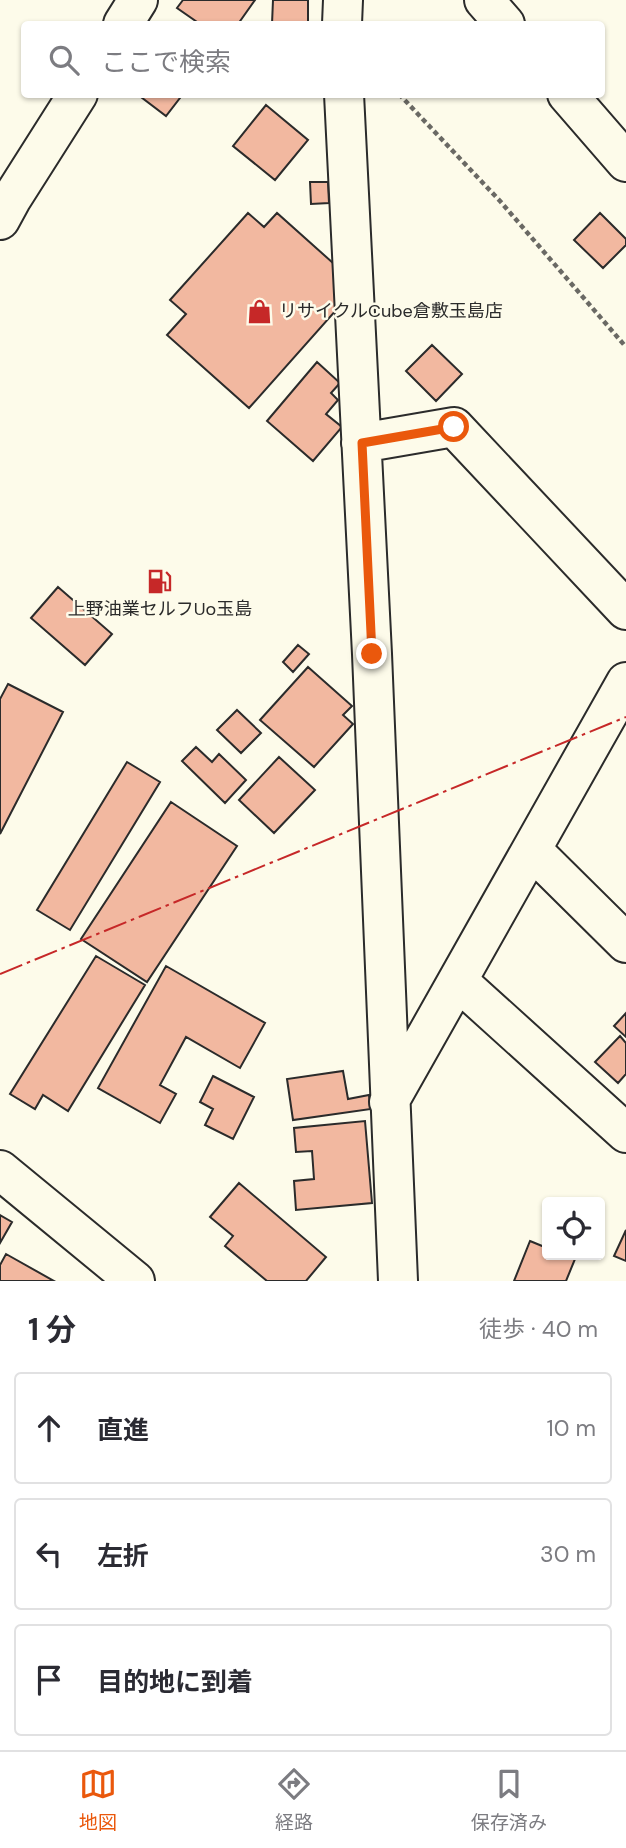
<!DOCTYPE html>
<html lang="ja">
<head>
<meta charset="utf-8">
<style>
	body { margin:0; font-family:"DM Sans","Noto Sans JP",sans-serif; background:#f2f2f3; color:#2b2b33 }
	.controls { position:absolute; right:21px; bottom:21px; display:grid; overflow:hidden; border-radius:7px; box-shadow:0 2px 5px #0004 }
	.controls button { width:63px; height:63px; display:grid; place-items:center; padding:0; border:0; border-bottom:2px solid #e1e1e2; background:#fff; color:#2b2b33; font:35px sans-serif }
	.stop { position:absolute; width:21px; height:21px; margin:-16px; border:5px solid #ea580c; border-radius:50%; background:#fff }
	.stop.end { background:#ea580c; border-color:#fff; box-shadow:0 2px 7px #0008 }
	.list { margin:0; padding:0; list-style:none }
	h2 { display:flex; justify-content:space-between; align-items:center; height:91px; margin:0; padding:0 28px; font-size:30px }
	h2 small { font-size:23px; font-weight:400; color:#7c7c81 }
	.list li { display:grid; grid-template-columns:46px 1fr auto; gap:21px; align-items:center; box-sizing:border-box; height:112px; margin:0 14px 14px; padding:0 14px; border:2px solid #e1e1e2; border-radius:7px }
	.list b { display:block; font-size:26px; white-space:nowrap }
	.list em { font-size:23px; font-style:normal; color:#7c7c81 }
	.icon { flex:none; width:38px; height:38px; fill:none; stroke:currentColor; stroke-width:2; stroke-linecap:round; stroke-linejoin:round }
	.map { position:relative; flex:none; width:626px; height:1281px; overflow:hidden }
	.search { position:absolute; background:#fff; box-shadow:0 2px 5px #0004; left:21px; right:21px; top:21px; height:77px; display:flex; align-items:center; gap:18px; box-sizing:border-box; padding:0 24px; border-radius:7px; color:#7c7c81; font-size:26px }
	.sheet { height:469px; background:#fff }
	nav { display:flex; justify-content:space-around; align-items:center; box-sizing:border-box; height:98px; border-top:2px solid #e1e1e2; background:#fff; font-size:19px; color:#7c7c81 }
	nav a { display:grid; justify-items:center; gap:4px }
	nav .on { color:#ea580c }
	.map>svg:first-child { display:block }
	.building { fill:#f2b8a0; stroke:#2b2b2b; stroke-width:2 }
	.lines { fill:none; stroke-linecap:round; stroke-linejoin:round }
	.minor-casing { stroke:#2b2b2b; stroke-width:42 }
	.highway-casing { stroke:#2b2b2b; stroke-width:42 }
	.path { stroke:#6a6964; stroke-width:4.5; stroke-dasharray:5 3.5; stroke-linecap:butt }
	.minor { stroke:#fdfbea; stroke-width:38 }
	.highway { stroke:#fdfbea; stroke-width:38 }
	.power { stroke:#c62828; stroke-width:2; stroke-dasharray:24 5 3.5 5; stroke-linecap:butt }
	.route { stroke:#ea580c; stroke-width:9 }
	.labels { text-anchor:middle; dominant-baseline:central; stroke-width:5; stroke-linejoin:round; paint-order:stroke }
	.poi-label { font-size:18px; fill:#2b2b2b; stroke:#fdfbea; text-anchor:start }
</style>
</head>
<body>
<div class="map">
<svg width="626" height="1281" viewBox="0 0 626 1281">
	<rect width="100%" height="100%" fill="#fdfbea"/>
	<path class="building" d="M183,0H255L238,24H200L177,8Z
		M273,0H308V24H272Z
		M137,94H183L166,116Z
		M266,105L308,140L275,180L233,146Z
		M310,182H328L329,203L311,204Z
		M248,213L264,227L277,213L333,263L338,308L249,408L167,335L186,314L170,300Z
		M600,213L626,239V245L603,268L574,240Z
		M432,345L462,374L436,401L406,371Z
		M317,362L340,383L331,393L338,400L326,414L342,427L313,461L267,421Z
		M58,587L112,634L85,665L31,618Z
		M298,645L309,654L293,672L283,662Z
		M308,667L352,706L343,715L353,724L314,767L260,720Z
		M8,684L63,712L0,834V699Z
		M237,710L261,733L241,753L217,730Z
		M196,747L212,762L219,754L246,780L225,803L182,761Z
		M279,757L315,790L274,833L239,800Z
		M127,762L160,782L70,930L37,910Z
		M171,802L237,846L147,982L81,939Z
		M96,956L145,985L68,1111L43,1095L35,1109L10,1094Z
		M166,966L265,1023L240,1068L186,1037L160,1085L176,1094L160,1123L98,1088Z
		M626,1013V1037L614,1026Z
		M620,1036L626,1043V1074L618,1083L595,1062Z
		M343,1071L348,1099L369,1095L371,1109L293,1120L287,1079Z
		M213,1076L254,1097L233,1139L205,1125L213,1109L200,1102Z
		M365,1121L372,1203L296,1210L294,1181L314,1179L312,1151L296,1152L294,1128Z
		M239,1183L326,1257L306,1281H267L225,1246L233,1236L210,1217Z
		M0,1215L12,1222L0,1243Z
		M626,1230V1261L614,1256Z
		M530,1241L547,1248V1255H565L575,1259L566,1281H514Z
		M6,1254L54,1281H0V1265Z"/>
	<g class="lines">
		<defs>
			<path id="minor" d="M484,0L505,24
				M342,24L343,0
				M344,94L372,654L398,1281
				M567,94L626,162
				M361,443L454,427L626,610
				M532,850L626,943
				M458,981L626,1133
				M389,1102L626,682
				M0,1170L135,1281"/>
			<path id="highway" d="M123,24L138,0
				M0,220L12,198L78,94"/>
		</defs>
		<use href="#minor" class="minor-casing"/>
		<use href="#highway" class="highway-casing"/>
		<path class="path" d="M399,94L500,201L626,347"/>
		<use href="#minor" class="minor"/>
		<use href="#highway" class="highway"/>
		<path class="power" d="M0,974L626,717"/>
	</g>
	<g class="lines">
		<path class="route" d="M372,654L362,443L454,427"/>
	</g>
	<defs>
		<symbol id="shop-bare" viewBox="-9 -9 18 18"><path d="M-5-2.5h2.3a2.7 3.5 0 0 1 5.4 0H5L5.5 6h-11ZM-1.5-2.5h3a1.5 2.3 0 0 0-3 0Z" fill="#c62828" stroke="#fdfbea" stroke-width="2.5" paint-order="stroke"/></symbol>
		<symbol id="fuel-bare" viewBox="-9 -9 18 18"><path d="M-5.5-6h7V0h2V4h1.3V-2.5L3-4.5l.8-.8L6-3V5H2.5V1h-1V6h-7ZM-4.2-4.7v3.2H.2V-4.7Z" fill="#c62828" stroke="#fdfbea" stroke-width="2.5" paint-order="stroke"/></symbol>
	</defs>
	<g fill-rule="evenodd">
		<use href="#shop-bare" x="242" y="294" width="35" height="35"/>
		<use href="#fuel-bare" x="142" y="564" width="35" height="35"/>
	</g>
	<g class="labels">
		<g class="poi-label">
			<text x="279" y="311">リサイクルCube倉敷玉島店</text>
			<text x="160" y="609" text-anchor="middle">上野油業セルフUo玉島</text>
		</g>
	</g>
</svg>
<div class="controls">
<button><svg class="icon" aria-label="locate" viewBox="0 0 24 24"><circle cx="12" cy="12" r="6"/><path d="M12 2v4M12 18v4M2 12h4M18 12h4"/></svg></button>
</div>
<div class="stop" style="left:454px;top:427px"></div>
<div class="stop end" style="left:372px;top:654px"></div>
<div class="search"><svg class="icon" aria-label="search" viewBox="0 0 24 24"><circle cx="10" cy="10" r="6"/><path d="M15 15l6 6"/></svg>ここで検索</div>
</div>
<section class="sheet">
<h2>1 分<small>徒歩 · 40 m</small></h2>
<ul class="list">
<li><svg class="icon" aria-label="ahead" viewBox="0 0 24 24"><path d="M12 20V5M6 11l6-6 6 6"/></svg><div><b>直進</b></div><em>10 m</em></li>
<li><svg class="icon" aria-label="left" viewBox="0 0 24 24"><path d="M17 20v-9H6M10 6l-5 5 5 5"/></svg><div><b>左折</b></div><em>30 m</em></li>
<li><svg class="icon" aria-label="arrive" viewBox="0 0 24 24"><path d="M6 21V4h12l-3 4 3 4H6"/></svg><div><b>目的地に到着</b></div></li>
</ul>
</section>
<nav>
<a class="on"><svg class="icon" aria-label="map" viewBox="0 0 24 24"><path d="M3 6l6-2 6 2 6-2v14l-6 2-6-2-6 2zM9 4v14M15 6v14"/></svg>地図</a>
<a><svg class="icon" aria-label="directions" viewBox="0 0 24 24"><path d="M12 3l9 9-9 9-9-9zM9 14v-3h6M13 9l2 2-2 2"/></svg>経路</a>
<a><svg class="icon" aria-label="saved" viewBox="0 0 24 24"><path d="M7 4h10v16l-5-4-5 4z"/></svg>保存済み</a>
</nav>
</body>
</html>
